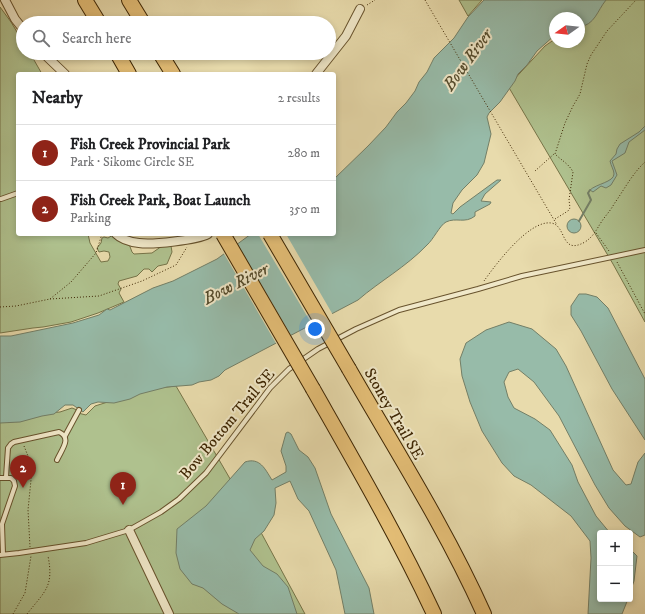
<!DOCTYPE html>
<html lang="en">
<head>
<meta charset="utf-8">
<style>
	body { margin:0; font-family:"IM FELL DW Pica",serif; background:#f6f6f6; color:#202124 }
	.controls { position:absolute; right:12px; bottom:12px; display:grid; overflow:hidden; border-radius:4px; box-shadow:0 2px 6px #0003 }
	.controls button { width:36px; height:36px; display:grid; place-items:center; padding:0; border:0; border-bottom:1px solid #e0e0e0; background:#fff; color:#202124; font:20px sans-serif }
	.compass { position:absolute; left:549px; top:12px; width:36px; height:36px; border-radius:50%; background:#fff; box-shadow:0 2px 6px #0003; rotate:255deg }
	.you { position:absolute; left:315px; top:329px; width:14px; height:14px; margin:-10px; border:3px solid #fff; border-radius:50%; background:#1a73e8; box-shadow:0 0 0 6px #1a73e833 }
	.badge { display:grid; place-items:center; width:26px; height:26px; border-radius:50%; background:#8f2418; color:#fff; font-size:13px; font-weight:700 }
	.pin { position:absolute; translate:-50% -33px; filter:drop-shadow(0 1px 2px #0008) }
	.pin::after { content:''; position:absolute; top:21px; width:14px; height:12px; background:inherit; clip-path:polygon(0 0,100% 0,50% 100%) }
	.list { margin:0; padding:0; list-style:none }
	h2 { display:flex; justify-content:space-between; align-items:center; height:52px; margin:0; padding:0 16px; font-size:17px }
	h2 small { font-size:13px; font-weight:400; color:#757577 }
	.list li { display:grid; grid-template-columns:26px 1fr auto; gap:12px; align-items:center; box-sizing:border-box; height:56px; padding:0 16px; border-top:1px solid #e0e0e0 }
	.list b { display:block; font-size:15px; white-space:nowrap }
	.list p { margin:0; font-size:13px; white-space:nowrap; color:#757577 }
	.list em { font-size:13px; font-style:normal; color:#757577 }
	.icon { flex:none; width:22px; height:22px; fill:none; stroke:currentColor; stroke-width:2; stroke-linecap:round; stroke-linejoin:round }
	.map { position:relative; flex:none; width:645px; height:614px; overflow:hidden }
	.search { position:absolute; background:#fff; box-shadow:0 2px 6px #0003; left:16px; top:16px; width:320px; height:44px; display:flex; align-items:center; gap:10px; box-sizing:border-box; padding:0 14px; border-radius:22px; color:#757577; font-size:15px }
	.panel { position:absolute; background:#fff; box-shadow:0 2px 6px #0003; left:16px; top:72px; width:320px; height:164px; border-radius:4px }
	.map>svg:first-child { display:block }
	.green { fill:#afc18e; stroke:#767448 }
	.water { fill:#97bba9; stroke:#737f67 }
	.pier { fill:#e8dbac }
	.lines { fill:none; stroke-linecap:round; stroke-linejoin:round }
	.stream { stroke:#737f67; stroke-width:2 }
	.lane-casing { stroke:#68532d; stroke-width:6 }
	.street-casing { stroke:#68532d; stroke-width:10 }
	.highway-casing { stroke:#3e2603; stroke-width:16 }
	.path { stroke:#3e2603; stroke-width:1; stroke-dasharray:1 2; stroke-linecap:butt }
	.lane { stroke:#f0e8c9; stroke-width:4 }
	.street { stroke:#f0e8c9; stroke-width:8 }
	.highway { stroke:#e4be76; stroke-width:14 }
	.highway-bridge-casing { stroke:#3e2603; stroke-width:16; stroke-linecap:butt }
	.highway-bridge { stroke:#e4be76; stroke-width:14 }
	.labels { text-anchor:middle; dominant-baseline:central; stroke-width:4; stroke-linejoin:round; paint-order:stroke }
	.street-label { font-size:16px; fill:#3e2603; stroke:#f0e8c9 }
	.water-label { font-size:17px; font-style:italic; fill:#544b2c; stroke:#f0e8c9 }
</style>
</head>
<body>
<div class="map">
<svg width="645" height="614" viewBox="0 0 645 614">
	<rect width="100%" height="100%" fill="#e8dbac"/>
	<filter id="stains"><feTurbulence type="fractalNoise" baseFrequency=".005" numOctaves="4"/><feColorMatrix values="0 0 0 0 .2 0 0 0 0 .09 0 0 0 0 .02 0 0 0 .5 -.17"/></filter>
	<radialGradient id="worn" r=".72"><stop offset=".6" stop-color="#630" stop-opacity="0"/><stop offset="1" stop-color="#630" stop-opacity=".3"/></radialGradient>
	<path class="green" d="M459,0H482L468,16Z
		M603,0H645V322L613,264L508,86L545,46L555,39V42H579V22Z
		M0,7L11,22L23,42V53H30L42,74H18V234H88L90,243L101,262L108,261L110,257L109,252L104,251L99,252L97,248L101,243L102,238L104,237L108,238L113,235L129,244L132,252L134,254L152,253L162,246H171L172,252L167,264L158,266L152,272L149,269H144L137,276L119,281L118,284L121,289L119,293L124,302L98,313L71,322L43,327L33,328L0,333Z
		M176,386L257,525L305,614H0V417L60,412L72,408L77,410L78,413L86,415L95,406L149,389Z"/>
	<path class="water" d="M484,0H606C597,11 595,25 579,27V18H555V35L537,51L527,65L518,74L515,81L500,102L489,113L487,117L491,134L484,163L477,175L462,190L453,203L451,213L453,214L460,207L497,180H501L485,194L481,201L491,202L490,204L475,212V216C465,224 456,217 446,222C440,225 433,240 427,245C406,267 380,281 358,300L225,370L219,376L211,380L199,382L192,385L167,387L140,394L130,399L114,403L98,402L91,404L83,412L73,405H65L54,414L42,416L20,422L0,423V336H11L73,323L99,315L107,309L110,310L153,288L173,281L217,259L251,234H334V179L368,146L386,127L397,112L406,103L415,91L419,82L427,72L434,58L454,38L468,17Z
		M645,126V130L629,142L625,153L612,161L617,175L611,185L606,188L601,186L593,192L590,190C596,184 614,182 614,174C614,170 611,166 610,161L616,154L617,149L620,144L639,132Z
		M567 226a7 7 0 1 1 14 0a7 7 0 1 1-14 0Z
		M579,294H586L597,297L608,308L645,379V440L612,389L581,331L571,315V306Z
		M509,322L532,329L556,349L566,366L613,470L626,485L631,484L638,462L645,453V535L640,537L625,526L609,508L595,485L559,416L534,382L518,369L509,372L504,382L508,397L514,408L535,419L550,430L572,465L578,482L596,516L610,533H600V599H628L622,614H588L591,558L590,541L571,516L531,485L514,476L502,463L482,431L470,402L462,376L460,359L466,343L486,330Z
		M288,432L291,434L299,450L308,457L315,468L331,514L369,588L374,614H345L336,570L309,511L298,499L290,481L275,488L276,503L274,515L264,531L255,539L250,550L263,566L277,574L288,587L297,614H239L222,604L203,588L192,584L180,569L176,553L177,529L206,506L245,462C260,457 265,469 272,480L286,472V466L281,451L286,433Z
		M630,549L637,556L634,581L630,592Z"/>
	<path class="pier" d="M258,234H286L333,315L313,326Z
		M236,242L292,337L277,345L223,252Z"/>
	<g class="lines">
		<path class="stream" d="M579,221L591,200L588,193L590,190"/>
		<defs>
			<path id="lane" d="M1,199L18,193
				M65,436L79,410
				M6,477L8,448L11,444L14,442L59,432C72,438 62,449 57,460
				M0,478H11L14,481L15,486L2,524L3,554
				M0,555L19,553L86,543L129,530L161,512L179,499L206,473L258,404L270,388L289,369L318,349L356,329L399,310L478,289L522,276L645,250"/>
			<path id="street" d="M5,0L15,19L23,29
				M43,53L65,74
				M316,74L346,36L360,9
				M116,234C122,240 130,242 139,243C152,245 197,240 208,234
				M129,530L169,614"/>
			<path id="highway" d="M85,0L99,23
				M129,0L143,23
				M117,53L129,74
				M160,53L173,74
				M349,369C395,449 446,529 484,614
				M313,389C355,463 398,537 434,614"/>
		</defs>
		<use href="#lane" class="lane-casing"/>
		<use href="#street" class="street-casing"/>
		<use href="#highway" class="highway-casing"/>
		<path class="path" d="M425,0L557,225
			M367,5L375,0
			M535,171L554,154
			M555,219L568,211L570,208L569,200L573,172C569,164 561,160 555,154L565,123L573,106L580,94L587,64L591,55L607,31L636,0
			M596,233L609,251
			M617,262L645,314
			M484,281C496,264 529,220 551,223C567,225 560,256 585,242C594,236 596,230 602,221C606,215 611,210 614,204C624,190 632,174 645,162
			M50,299L99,296L142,281L176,265L187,247
			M0,307L16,306L50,299L71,282L96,253L102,234
			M24,446L32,466L31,480L28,510L30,547
			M13,614L25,593L31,556
			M27,614C45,591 54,587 48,556"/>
		<use href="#lane" class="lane"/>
		<use href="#street" class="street"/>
		<use href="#highway" class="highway"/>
		<defs>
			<path id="highway-bridge" d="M223,234L313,389
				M270,234L349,369"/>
		</defs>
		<use href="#highway-bridge" class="highway-bridge-casing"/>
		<use href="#highway-bridge" class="highway-bridge"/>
	</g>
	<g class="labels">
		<g class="street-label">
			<text transform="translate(394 414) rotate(60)">Stoney Trail SE</text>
			<text transform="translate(227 424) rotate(-50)">Bow Bottom Trail SE</text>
		</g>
		<g class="water-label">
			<text transform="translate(468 60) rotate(-54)">Bow River</text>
			<text transform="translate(236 284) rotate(-27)">Bow River</text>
		</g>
	</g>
	<rect width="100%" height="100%" filter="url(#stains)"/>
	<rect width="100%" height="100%" fill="url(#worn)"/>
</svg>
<div class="controls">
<button>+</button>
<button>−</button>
</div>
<svg class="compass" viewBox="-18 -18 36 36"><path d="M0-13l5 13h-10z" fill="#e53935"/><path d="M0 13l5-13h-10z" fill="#757577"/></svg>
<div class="you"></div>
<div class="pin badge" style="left:123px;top:505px">1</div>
<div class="pin badge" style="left:23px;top:488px">2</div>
<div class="search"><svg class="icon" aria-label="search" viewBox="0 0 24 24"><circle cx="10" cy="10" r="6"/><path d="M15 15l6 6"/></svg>Search here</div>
<section class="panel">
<h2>Nearby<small>2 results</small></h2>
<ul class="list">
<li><span class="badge">1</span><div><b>Fish Creek Provincial Park</b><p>Park · Sikome Circle SE</p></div><em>280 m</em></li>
<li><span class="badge">2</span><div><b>Fish Creek Park, Boat Launch</b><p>Parking</p></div><em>350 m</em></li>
</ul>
</section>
</div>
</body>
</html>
